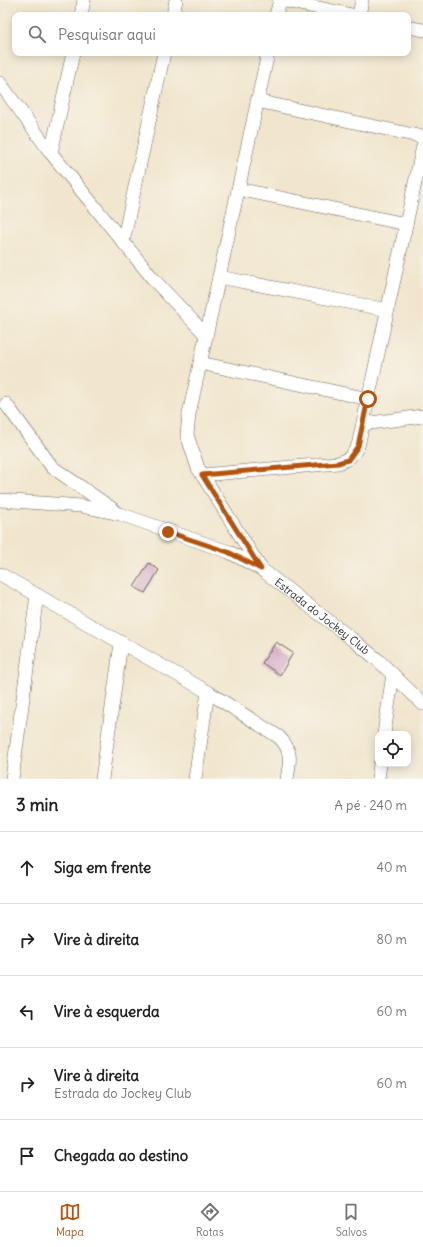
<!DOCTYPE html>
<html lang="pt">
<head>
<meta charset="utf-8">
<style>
	body { margin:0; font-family:Delius,sans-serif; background:#f6f6f6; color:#202124 }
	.controls { position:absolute; right:12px; bottom:12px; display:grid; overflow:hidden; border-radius:8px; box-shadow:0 2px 10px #0003 }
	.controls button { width:36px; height:36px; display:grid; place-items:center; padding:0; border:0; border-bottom:1px solid #e0e0e0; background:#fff; color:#202124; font:20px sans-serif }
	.stop { position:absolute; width:12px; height:12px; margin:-9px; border:3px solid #b45309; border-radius:50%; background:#fff }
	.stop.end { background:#b45309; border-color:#fff; box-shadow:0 1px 4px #0008 }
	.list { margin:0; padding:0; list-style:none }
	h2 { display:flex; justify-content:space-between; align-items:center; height:52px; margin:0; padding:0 16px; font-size:17px }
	h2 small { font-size:13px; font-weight:400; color:#757577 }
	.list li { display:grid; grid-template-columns:26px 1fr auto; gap:12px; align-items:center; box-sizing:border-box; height:72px; padding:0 16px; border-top:1px solid #e0e0e0 }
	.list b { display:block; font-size:15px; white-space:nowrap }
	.list p { margin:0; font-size:13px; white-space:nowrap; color:#757577 }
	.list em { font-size:13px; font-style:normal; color:#757577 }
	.icon { flex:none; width:22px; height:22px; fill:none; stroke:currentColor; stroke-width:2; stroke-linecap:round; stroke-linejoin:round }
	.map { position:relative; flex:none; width:423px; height:779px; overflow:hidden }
	.search { position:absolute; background:#fff; box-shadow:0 2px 10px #0003; left:12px; right:12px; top:12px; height:44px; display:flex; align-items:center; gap:10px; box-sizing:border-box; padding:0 14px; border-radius:8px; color:#757577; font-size:15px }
	.sheet { height:412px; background:#fff }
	nav { display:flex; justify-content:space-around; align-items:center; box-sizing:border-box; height:56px; border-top:1px solid #e0e0e0; background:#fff; font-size:11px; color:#757577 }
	nav a { display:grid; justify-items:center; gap:2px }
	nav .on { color:#b45309 }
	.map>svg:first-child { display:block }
	.building { fill:#d0a4c2 }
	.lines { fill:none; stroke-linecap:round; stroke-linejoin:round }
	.minor-casing { stroke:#67635a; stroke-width:14 }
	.minor { stroke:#fff; stroke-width:13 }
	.route { stroke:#b45309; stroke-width:5 }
	.labels { text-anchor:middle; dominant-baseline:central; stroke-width:3; stroke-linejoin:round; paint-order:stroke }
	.street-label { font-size:11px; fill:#1c1c1c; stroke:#f7f3e8 }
</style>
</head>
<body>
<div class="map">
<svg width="423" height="779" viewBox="0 0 423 779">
	<rect width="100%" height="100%" fill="#f7f3e8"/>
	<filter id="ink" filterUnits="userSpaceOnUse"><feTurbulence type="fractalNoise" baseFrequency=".025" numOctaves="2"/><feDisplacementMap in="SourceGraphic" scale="8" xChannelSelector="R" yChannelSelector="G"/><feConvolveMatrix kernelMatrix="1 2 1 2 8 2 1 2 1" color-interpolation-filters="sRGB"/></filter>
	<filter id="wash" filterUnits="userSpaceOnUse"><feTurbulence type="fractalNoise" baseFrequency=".012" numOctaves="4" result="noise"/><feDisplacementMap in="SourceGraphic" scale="16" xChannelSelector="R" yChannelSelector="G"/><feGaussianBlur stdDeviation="0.9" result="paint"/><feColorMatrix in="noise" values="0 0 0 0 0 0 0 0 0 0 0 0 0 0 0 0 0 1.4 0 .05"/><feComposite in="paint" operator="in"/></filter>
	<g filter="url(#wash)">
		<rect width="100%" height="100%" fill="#f1e6cd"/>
		<g id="blocks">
			<path class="building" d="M149,563L159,570L145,593L134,587Z
				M276,642L293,653L280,675L262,663Z"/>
		</g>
	</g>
	<g filter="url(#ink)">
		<use href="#blocks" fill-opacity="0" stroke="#67635a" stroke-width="1"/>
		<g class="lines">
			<defs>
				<g id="minor">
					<path d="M280,0L352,15"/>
					<path d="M81,15L84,0"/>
					<path d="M173,15L176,0"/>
					<path d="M276,15L280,0"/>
					<path d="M359,15L362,0"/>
					<path d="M408,27L423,30"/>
					<path d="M0,83L51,153L154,280L206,335"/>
					<path d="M257,101L423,137"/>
					<path d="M51,153L73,53"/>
					<path d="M238,189L406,224"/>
					<path d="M123,242L164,53"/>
					<path d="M219,277L388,310"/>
					<path d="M200,363L369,399"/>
					<path d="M6,404L52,467L114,510"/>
					<path d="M363,424L423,416"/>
					<path d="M202,475L338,463C350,459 351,457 358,446L423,146"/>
					<path id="s1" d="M0,500L81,506L120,514L229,552L261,569L352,639L378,660L423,704"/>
					<path d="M261,569L198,468L187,435L189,414L268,53"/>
					<path d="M0,574L208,692L279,737C293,751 290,761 287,779"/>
					<path d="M384,734L393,674"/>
					<path d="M12,779L37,595"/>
					<path d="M102,779L121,643"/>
					<path d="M195,779L208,692"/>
					<path d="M378,779L380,764"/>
				</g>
			</defs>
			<use href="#minor" class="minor-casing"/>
			<use href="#minor" class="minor"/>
		</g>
	</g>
	<g class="lines" filter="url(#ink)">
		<path class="route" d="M168,532L228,552L261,569L202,475L338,463L348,460L358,446L368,399"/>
	</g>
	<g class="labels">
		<g class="street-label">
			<text stroke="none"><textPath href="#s1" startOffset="350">Estrada do Jockey Club</textPath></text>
		</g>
	</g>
</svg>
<div class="controls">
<button><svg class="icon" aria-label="locate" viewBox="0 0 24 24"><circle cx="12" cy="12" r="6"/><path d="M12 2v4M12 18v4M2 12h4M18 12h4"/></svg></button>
</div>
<div class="stop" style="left:368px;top:399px"></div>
<div class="stop end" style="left:168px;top:532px"></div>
<div class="search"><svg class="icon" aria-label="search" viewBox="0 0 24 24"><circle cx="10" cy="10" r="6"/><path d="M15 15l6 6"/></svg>Pesquisar aqui</div>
</div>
<section class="sheet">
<h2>3 min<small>A pé · 240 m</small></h2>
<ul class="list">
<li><svg class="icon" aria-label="ahead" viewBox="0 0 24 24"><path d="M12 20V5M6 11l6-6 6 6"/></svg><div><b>Siga em frente</b></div><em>40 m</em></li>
<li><svg class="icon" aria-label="right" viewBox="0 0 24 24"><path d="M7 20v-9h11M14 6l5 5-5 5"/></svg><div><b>Vire à direita</b></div><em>80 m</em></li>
<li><svg class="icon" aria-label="left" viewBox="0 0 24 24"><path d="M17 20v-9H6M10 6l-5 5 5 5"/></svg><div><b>Vire à esquerda</b></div><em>60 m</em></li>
<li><svg class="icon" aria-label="right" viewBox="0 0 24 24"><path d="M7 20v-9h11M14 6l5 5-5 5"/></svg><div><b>Vire à direita</b><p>Estrada do Jockey Club</p></div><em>60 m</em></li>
<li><svg class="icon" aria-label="arrive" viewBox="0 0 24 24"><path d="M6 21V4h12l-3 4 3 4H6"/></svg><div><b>Chegada ao destino</b></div></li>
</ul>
</section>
<nav>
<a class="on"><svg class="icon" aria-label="map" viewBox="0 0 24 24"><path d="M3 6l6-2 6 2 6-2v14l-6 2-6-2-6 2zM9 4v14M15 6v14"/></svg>Mapa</a>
<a><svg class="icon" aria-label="directions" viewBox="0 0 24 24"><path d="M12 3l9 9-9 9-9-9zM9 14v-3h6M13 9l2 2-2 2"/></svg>Rotas</a>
<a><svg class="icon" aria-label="saved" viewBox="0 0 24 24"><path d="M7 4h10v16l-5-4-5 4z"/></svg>Salvos</a>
</nav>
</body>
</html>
